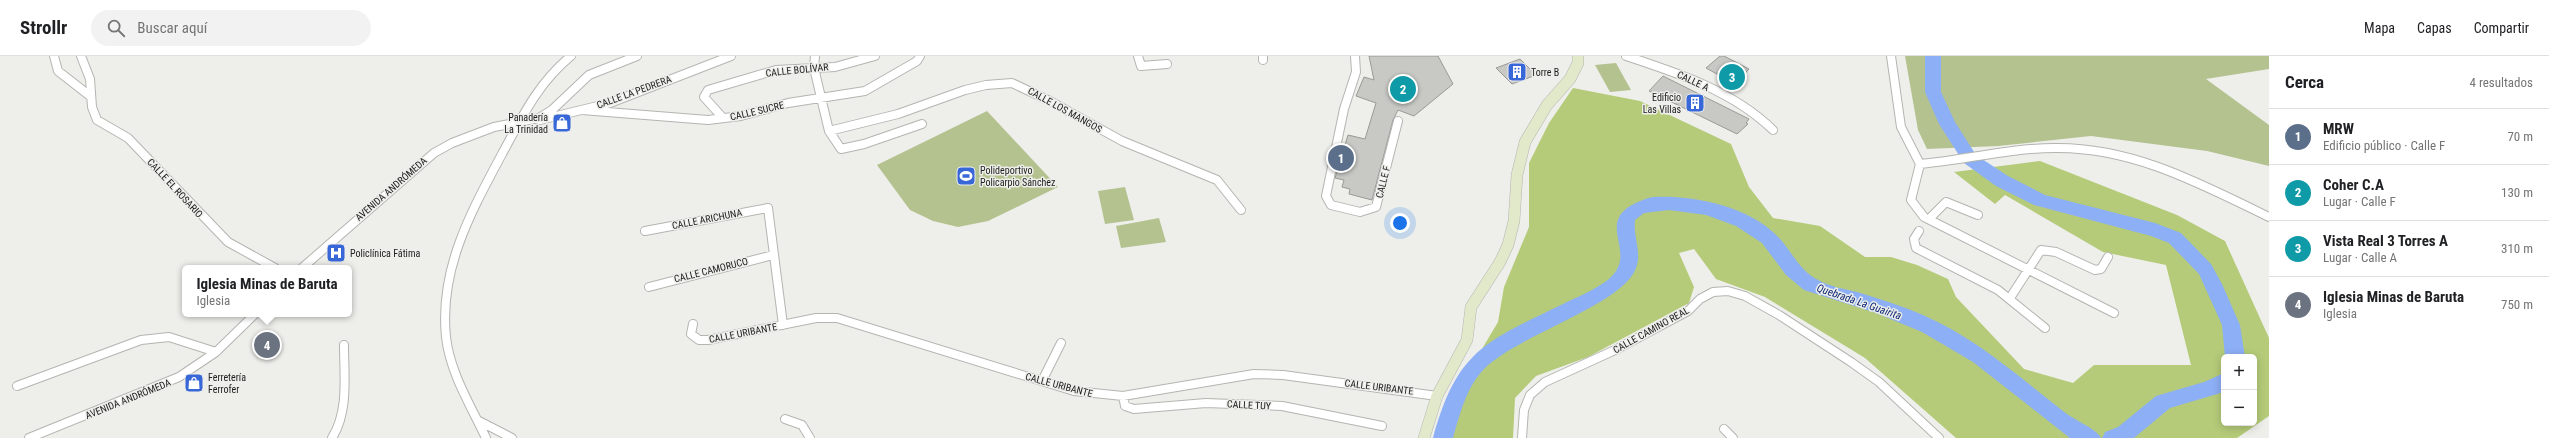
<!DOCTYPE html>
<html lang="es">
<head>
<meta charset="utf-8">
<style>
	body { margin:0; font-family:"Roboto Condensed",sans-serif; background:#f2f2f2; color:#202124 }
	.controls { position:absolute; right:12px; bottom:12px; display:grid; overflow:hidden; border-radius:6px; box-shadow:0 2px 10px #0003 }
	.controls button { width:36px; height:36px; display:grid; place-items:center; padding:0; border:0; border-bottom:1px solid #e0e0e0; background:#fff; color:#202124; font:20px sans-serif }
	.you { position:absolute; left:1400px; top:167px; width:14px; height:14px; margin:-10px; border:3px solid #fff; border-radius:50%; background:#1a73e8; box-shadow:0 0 0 6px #1a73e833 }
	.badge { display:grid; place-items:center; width:26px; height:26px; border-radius:50%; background:#111827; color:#fff; font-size:13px; font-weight:700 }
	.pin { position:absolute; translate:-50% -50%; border:2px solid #fff; box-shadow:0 1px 4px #0006 }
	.popup { position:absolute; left:182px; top:209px; width:170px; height:52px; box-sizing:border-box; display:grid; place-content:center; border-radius:6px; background:#fff; filter:drop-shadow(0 1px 3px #0005); font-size:13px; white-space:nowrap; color:#757577 }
	.popup b { font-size:15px; color:#202124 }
	.popup::after { content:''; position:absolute; left:50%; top:100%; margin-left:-8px; border:8px solid transparent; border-top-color:#fff }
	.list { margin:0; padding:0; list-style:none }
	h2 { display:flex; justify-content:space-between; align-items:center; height:52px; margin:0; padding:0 16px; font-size:17px }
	h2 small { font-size:13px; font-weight:400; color:#757577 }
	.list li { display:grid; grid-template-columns:26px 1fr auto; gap:12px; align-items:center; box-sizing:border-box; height:56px; padding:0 16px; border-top:1px solid #e0e0e0 }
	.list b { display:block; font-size:15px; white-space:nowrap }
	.list p { margin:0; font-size:13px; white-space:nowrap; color:#757577 }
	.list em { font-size:13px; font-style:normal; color:#757577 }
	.icon { flex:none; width:22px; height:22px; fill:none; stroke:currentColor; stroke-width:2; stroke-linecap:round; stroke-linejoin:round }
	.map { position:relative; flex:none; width:2269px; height:382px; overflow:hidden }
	header { display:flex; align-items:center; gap:24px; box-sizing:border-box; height:56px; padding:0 20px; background:#fff; border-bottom:1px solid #e0e0e0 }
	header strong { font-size:19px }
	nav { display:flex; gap:22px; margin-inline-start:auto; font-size:14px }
	.search { width:280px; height:36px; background:#f2f2f2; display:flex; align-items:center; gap:10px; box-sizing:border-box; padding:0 14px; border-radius:22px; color:#757577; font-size:15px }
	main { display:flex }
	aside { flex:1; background:#fff }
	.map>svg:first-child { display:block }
	.green { fill:#b4c28f }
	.forest { fill:#b5cb79; fill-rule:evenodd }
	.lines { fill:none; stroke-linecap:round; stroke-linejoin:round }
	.river { fill:#8daff6; fill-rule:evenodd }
	.building { fill:#c8c9c5; stroke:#999a96 }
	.street-casing { stroke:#b4b5b1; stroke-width:10 }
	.secondary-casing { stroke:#b4b5b1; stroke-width:12 }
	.street { stroke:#fff; stroke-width:8 }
	.secondary { stroke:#e2e9ca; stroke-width:11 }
	.labels { text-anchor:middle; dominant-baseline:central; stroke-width:3; stroke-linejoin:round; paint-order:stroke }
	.street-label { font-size:10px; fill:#212120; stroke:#eeefeb }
	.poi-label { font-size:10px; fill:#212120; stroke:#eeefeb; text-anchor:start }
	.water-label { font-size:11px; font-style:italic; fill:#092575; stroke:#eeefeb }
</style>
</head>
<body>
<header>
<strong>Strollr</strong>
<div class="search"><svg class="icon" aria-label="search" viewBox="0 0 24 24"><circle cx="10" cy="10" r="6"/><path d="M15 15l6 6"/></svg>Buscar aquí</div>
<nav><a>Mapa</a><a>Capas</a><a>Compartir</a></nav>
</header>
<main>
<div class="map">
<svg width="2269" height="382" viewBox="0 0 2269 382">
	<rect width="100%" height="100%" fill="#eeefeb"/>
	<path class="green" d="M1905,0H2269V13L2206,23L2269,69V110L2207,95L2091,80L1998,90L1927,93L1918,74Z
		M1616,7L1631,34L1610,36L1595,9Z
		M987,55L1058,131L988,165L958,171L933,165L910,154L877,109Z
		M1125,131L1134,164L1105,168L1098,135Z
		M1159,162L1166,186L1121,192L1116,170Z"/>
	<path class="forest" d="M1573,32L1640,45L1731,88L1749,131L1773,162L1820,170L1865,201H1891L1917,209L1948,223L1956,241L2024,313L2073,327L2094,309H2191L2166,209L2103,196L2005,139L1995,148L1954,116L2040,105L2177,159L2225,185L2269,282V360L2237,382H1956L1865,302L1765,241L1716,223L1694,193L1679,197L1694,231L1689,247L1588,301L1536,320L1515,342L1513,382H1436L1438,367L1498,266L1504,231L1529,171V107L1549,67ZM2224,301H2254V367H2224Z"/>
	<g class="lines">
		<path class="river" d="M1925,0H1941V36L1955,66L1976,99L2008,120L2045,139L2155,167L2181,177L2211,208L2222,228L2240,269L2245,301H2225L2222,269L2199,218L2169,187L2151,180L2034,149L1996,130L1964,107L1939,68L1925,36Z
			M1652,141C1692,139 1744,149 1774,177C1791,192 1798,215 1820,225C1831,231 1845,233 1857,236C1880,243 1902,250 1923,259C1976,282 2018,320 2063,355C2072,363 2097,373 2101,382H2070L1973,306L1922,276L1876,257L1804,234L1786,219L1762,187L1736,170L1706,159L1669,154L1644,157L1635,164C1633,180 1642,197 1636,212C1623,249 1519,278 1484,313C1466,332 1460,358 1453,382H1433C1457,295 1484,286 1561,249C1577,241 1595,234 1609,223C1643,194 1583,161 1652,141Z
			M2224,317V336L2170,352L2134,382H2102L2105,376L2118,371L2156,340L2204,326Z"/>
	</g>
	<path class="building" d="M1369,0H1438L1453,28L1414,60L1398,54L1393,64L1372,144L1349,138L1350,133L1342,131L1344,124L1335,122L1348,79L1365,83L1376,47L1356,40L1364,21L1374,24Z
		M1720,0H1724L1749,13L1735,28L1706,12Z
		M1520,3L1536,19L1512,28L1496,12Z
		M1663,20L1749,63L1746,67L1748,68L1737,78L1649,35Z"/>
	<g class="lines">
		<defs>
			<path id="street" d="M54,0L58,15L90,40
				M81,0L90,23L92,51L97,64L128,82L228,186L275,212
				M815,0L814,12L829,75L898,58L965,34L986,29L1012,27L1050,45L1122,85L1217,124L1241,154
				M1138,0L1141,10L1167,8
				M1263,0V4
				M1355,0L1356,16L1344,53L1326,140L1331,149L1360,156L1376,151L1398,65
				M1626,0C1678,17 1733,35 1773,74
				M1891,0L1901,71L1920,108C1965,104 2010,92 2055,92C2133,91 2201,128 2269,161
				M582,54L708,64L741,60L788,47L865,35L917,5L920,0
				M723,62L704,41L708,34L776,14L835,11L875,0
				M540,64L610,47L731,0
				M829,75L841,93L864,88L922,68
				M1920,108L1911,144L1924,161L2114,257
				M1929,163L1946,146L1978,159
				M645,175L768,152L783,269
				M1919,175L1914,183L1916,192L1998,234L2045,272
				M302,212L434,97L452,87L494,71L539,62L552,54L589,19L637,0
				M649,231L773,199
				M2010,242L2041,194L2056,196L2095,214L2101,213L2108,201
				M693,268L691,278L699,284H708L816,262H837L1074,335L1123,340L1254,318L1283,319L1437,340
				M1042,325L1061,287
				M17,330L141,284L169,281L216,296
				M1123,340L1125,350L1134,353L1206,347L1282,350L1382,370
				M785,363L802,369L810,382
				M479,365L512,382
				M1724,373L1733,382
				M29,382L179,321L216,296L255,258
				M332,382C349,355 344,320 344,289
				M486,382C471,350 450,317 446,281C439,213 471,156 502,98C522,61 538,27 571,0
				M1522,382L1524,354L1530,339L1545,326L1615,294L1688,255L1700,243L1713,236L1728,235L1745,240L1779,259L1851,306L1879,326L1939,382"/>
			<path id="secondary" d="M1424,382L1437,340L1467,284L1471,251L1500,206L1508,189L1514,165L1517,119L1525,86L1547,49L1570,23L1578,7V0"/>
		</defs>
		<use href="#street" class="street-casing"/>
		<use href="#secondary" class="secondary-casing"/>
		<use href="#street" class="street"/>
		<use href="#secondary" class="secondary"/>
	</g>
	<defs>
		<symbol id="building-square" viewBox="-11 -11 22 22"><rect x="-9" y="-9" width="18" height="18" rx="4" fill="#3867d7" stroke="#eeefeb"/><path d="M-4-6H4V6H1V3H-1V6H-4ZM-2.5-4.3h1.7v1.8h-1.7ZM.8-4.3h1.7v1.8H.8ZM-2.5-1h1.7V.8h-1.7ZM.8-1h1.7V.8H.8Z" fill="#fff"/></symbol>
		<symbol id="shop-square" viewBox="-11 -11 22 22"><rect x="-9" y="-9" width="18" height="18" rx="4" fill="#3867d7" stroke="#eeefeb"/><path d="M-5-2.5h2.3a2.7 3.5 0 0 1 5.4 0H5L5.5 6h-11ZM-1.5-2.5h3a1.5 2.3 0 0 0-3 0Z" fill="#fff"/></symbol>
		<symbol id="stadium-square" viewBox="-11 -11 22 22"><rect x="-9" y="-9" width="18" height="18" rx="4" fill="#3867d7" stroke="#eeefeb"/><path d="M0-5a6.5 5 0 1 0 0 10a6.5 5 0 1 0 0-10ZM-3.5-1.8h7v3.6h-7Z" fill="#fff"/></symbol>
		<symbol id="hospital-square" viewBox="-11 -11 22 22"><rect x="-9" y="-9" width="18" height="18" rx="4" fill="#3867d7" stroke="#eeefeb"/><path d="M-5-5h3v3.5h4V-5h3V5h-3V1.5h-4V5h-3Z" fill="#fff"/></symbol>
	</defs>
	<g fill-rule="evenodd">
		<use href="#building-square" x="1506" y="5" width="22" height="22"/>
		<use href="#building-square" x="1684" y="36" width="22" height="22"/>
		<use href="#shop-square" x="551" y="56" width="22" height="22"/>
		<use href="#stadium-square" x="955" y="109" width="22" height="22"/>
		<use href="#hospital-square" x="325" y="186" width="22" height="22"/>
		<use href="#shop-square" x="183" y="316" width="22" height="22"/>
	</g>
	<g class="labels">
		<g class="street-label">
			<text transform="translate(797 14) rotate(-6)">CALLE BOLÍVAR</text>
			<text transform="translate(1693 25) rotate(25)">CALLE A</text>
			<text transform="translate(634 36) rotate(-20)">CALLE LA PEDRERA</text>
			<text transform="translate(1065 54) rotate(29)">CALLE LOS MANGOS</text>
			<text transform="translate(757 55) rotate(-13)">CALLE SUCRE</text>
			<text transform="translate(1383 126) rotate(-76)">CALLE F</text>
			<text transform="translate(175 132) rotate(47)">CALLE EL ROSARIO</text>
			<text transform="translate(391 133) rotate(-41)">AVENIDA ANDRÓMEDA</text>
			<text transform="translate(707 163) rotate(-11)">CALLE ARICHUNA</text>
			<text transform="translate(711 214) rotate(-14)">CALLE CAMORUCO</text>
			<text transform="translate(1651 274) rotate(-29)">CALLE CAMINO REAL</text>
			<text transform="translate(743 277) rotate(-11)">CALLE URIBANTE</text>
			<text transform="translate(1059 329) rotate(15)">CALLE URIBANTE</text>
			<text transform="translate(1379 331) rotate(7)">CALLE URIBANTE</text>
			<text transform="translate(128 343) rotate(-22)">AVENIDA ANDRÓMEDA</text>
			<text transform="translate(1249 349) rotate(3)">CALLE TUY</text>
		</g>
		<g class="poi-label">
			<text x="1531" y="16">Torre B</text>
			<text x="1681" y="41" text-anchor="end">Edificio<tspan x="1681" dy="12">Las Villas</tspan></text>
			<text x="548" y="61" text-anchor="end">Panadería<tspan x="548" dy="12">La Trinidad</tspan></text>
			<text x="980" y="114">Polideportivo<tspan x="980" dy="12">Policarpio Sánchez</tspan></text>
			<text x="350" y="197">Policlínica Fátima</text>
			<text x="208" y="321">Ferretería<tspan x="208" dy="12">Ferrofer</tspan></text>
		</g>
		<g class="water-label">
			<text transform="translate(1859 246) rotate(19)">Quebrada La Guairita</text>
		</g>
	</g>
</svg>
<div class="controls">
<button>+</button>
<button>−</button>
</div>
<div class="you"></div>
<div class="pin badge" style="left:1341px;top:102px;background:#5c6f8a">1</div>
<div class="pin badge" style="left:1403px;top:33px;background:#0f9aa8">2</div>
<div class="pin badge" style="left:1732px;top:21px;background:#0f9aa8">3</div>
<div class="pin badge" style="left:267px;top:289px;background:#6b7280">4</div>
<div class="popup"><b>Iglesia Minas de Baruta</b>Iglesia</div>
</div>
<aside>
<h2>Cerca<small>4 resultados</small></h2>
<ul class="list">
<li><span class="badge" style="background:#5c6f8a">1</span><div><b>MRW</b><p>Edificio público · Calle F</p></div><em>70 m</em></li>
<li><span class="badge" style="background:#0f9aa8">2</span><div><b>Coher C.A</b><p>Lugar · Calle F</p></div><em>130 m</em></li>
<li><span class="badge" style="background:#0f9aa8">3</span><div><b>Vista Real 3 Torres A</b><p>Lugar · Calle A</p></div><em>310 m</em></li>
<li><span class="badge" style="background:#6b7280">4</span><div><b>Iglesia Minas de Baruta</b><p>Iglesia</p></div><em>750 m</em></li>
</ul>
</aside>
</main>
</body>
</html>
